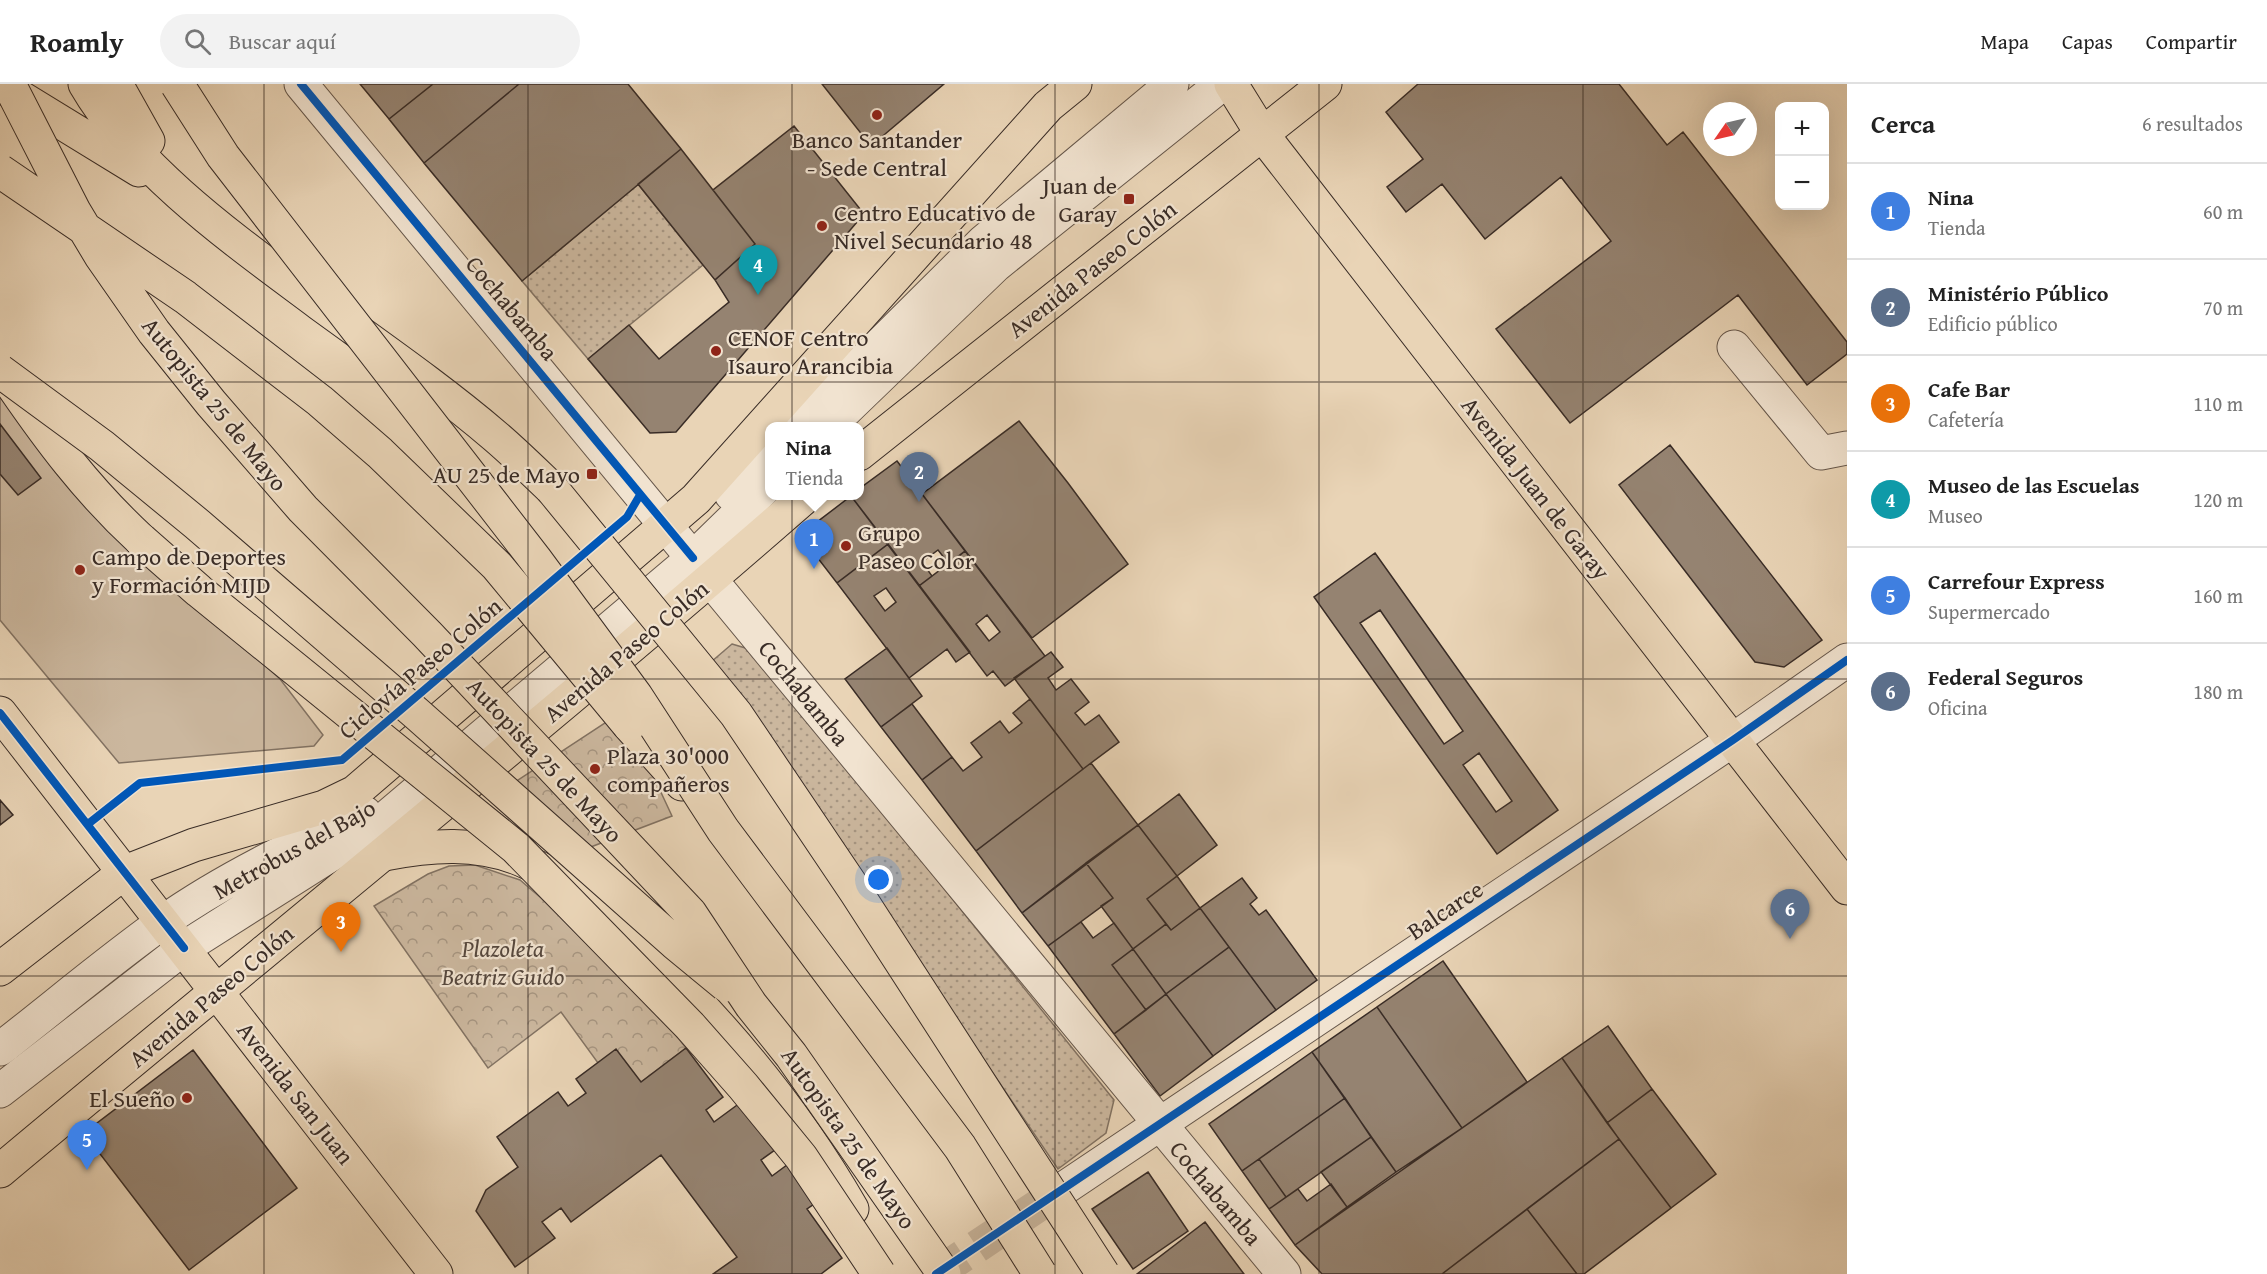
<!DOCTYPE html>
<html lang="es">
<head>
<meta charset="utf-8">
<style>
	body { margin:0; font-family:"Gentium Book Plus",serif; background:#f2f2f2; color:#222 }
	.controls { position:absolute; right:18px; top:18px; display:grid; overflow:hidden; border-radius:12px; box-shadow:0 6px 24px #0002 }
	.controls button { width:54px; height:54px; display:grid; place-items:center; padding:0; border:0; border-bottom:2px solid #e0e0e0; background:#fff; color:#222; font:30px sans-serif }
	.compass { position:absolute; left:1703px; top:18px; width:54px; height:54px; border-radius:50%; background:#fff; box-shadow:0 6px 24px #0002; rotate:236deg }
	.you { position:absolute; left:879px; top:796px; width:21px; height:21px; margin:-15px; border:4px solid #fff; border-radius:50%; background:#1a73e8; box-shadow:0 0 0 9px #1a73e833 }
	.badge { display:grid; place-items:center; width:39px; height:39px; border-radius:50%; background:#ea580c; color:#fff; font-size:20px; font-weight:700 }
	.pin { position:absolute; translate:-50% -50px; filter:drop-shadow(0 2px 3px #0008) }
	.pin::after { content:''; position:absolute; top:32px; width:21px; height:18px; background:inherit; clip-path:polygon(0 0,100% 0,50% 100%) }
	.popup { position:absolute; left:765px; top:338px; width:99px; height:78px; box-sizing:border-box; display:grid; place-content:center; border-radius:12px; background:#fff; filter:drop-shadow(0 2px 4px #0005); font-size:20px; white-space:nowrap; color:#767676 }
	.popup b { font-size:22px; color:#222 }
	.popup::after { content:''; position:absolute; left:50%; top:100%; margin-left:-12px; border:12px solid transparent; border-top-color:#fff }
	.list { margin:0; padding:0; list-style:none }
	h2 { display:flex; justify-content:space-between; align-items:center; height:78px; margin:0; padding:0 24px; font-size:26px }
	h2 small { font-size:20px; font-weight:400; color:#767676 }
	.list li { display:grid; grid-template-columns:39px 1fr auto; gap:18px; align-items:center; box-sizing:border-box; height:96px; padding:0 24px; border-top:2px solid #e0e0e0 }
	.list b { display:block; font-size:22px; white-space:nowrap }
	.list p { margin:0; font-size:20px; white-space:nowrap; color:#767676 }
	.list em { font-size:20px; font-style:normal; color:#767676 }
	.icon { flex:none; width:33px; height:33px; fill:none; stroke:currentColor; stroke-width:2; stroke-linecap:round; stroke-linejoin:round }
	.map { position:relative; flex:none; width:1847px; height:1190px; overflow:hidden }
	header { display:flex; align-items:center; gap:36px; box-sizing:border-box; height:84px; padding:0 30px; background:#fff; border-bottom:2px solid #e0e0e0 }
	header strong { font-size:28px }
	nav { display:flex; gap:33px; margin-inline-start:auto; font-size:21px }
	.search { width:420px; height:54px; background:#f2f2f2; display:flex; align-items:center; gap:15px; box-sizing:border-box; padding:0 21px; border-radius:33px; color:#767676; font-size:22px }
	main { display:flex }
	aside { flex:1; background:#fff }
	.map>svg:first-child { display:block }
	.grass { fill:url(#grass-dots); stroke:#827262; stroke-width:1.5 }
	.forest { fill:url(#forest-crowns); stroke:#827262; stroke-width:1.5 }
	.pitch { fill:#cbb79e; stroke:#827262; stroke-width:1.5 }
	.building { fill:#958371; stroke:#392c26; stroke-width:1.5; fill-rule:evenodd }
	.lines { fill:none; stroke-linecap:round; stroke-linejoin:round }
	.minor-tunnel { stroke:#c6b299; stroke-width:33; stroke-dasharray:33 16; stroke-linecap:butt }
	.minor-casing { stroke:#65564a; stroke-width:35 }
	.major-casing { stroke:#392c26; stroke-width:35 }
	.highway-casing { stroke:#392c26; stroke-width:35 }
	.minor { stroke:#f1e3d0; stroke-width:33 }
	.major { stroke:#e9d4b6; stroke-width:33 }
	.highway { stroke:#e9d4b6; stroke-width:33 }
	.highway-bridge-casing { stroke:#392c26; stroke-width:35; stroke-linecap:butt }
	.highway-bridge { stroke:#e9d4b6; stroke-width:33 }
	.cycleway-casing { stroke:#f1e3d0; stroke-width:11 }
	.cycleway { stroke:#0057b8; stroke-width:8 }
	.grid { fill:none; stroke:#392c26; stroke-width:1.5; stroke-opacity:0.55 }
	.poi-dot { fill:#8f2418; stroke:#f1e3d0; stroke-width:2 }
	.labels { text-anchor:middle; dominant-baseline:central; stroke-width:4.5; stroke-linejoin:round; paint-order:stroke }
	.poi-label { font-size:24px; fill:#392c26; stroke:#f1e3d0; text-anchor:start }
	.street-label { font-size:24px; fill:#392c26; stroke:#f1e3d0 }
	.park-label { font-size:24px; font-style:italic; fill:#56483e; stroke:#f1e3d0 }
</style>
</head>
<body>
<header>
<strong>Roamly</strong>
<div class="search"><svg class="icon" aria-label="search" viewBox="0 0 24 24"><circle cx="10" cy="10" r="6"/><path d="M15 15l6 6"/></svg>Buscar aquí</div>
<nav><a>Mapa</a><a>Capas</a><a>Compartir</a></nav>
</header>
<main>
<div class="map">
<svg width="1847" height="1190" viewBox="0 0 1847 1190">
	<defs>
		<pattern id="grass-dots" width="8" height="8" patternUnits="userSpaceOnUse" patternTransform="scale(1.5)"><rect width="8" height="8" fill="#cbb79e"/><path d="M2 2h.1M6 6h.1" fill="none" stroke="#a69581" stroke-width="1.8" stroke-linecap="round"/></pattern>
		<pattern id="forest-crowns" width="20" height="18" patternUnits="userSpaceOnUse" patternTransform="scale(1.5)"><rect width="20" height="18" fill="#cbb79e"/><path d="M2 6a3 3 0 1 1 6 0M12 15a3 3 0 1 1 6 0" fill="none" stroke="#a69581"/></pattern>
	</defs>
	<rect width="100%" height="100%" fill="#e9d4b6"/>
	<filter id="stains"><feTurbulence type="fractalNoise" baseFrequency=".00333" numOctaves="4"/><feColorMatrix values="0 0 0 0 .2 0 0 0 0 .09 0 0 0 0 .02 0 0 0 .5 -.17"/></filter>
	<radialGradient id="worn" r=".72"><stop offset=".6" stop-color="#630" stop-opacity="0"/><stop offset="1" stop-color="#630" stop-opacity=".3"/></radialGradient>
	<path class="grass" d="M638,100L703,181L588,275L522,197Z
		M732,560L752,566L1114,1016L1106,1049L1058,1085L734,608L711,578Z"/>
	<path class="forest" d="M623,627L672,732L567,772L506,704Z
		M475,781L520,796L541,814L664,936L686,964L641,998L598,979L561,928L488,984L374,822L428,790L449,782Z"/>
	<path class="pitch" d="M0,301L106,436L280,595L323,651L314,662L119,679L0,536Z"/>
	<path class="building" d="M360,0H433L389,35Z
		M433,0H519L424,79L389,35Z
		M519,0H628L681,65L522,197L424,79Z
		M822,0H944L871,62Z
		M1418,0H1619L1667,61L1683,48L1847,258V270L1807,301L1738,211L1570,339L1496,245L1611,157L1561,93L1485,155L1442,100L1406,128L1387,103L1423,75L1386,28Z
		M794,42L864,130L676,348L650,349L588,275L629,241L659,275L729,218L715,196L755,160L713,106Z
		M681,65L755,160L715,196L638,100Z
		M1019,337L1068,399L1128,480L1032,554L922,410Z
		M0,340L41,394L18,411L0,390Z
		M1670,361L1822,556L1784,583L1755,578L1619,401Z
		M897,377L965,467L949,480L938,466L922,478L932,492L919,502L851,412H859V405Z
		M851,412L888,460L837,499L800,451Z
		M888,460L970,568L956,578L947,565L909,594L837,499ZM886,504L896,518L885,527L874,512Z
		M965,467L1045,572L1005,602L993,587L987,592L919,502ZM987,531L1000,548L989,557L976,540Z
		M1375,469L1558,726L1497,770L1314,513ZM1380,526L1463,647L1444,660L1360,539ZM1479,669L1512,717L1496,728L1463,681Z
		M887,564L922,612L881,643L845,595Z
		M1051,568L1063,583L1048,594L1056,606L1071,595L1089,618L1075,629L1085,641L1099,631L1119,658L1083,685L1014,594Z
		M1030,615L1083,685L976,767L922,696L952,673L963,687L982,673L971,659L1000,637L1009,649L1022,639L1013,629Z
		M912,620L952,673L922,696L881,643Z
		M1091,679L1138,741L1022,829L976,767Z
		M1179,710L1217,761L1177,792L1138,741Z
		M0,716L13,731L0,741Z
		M1138,741L1177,792L1147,815L1166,840L1133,865L1101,822L1113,814L1086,779Z
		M1086,779L1113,814L1048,862L1022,829Z
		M1177,792L1200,824L1171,846L1147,815Z
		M1242,794L1257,814L1250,820L1259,831L1266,826L1317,896L1276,926L1200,824Z
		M1200,824L1229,863L1166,910L1133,865L1166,840L1171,846Z
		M1081,838L1093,854L1114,839L1133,865L1112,881L1146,926L1114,950L1048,862Z
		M1229,863L1276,926L1213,972L1166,910Z
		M1133,865L1166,910L1146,926L1112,881Z
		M1443,877L1527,998L1462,1044L1377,923Z
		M1166,910L1213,972L1160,1012L1114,950Z
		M1377,923L1462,1044L1396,1088L1312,968Z
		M1608,942L1652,1005L1607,1039L1562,974Z
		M686,964L723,1013L706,1026L714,1038L744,1016L779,1063L761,1076L772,1092L791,1078L820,1116L807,1125L842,1174L821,1190H713L737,1173L661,1071L571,1138L561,1124L542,1138L555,1154L515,1183L476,1127L486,1106L518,1083L497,1053L558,1008L568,1022L586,1009L576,995L616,965L641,998Z
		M193,966L297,1104L189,1186L84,1049Z
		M1312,968L1345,1014L1242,1087L1209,1040Z
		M1562,974L1619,1055L1442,1190H1322L1295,1161Z
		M1652,1005L1716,1090L1671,1124L1607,1039Z
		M1345,1014L1371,1053L1286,1113L1259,1075Z
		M1371,1053L1396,1088L1347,1123L1321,1088Z
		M1619,1055L1671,1124L1584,1190H1577L1527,1125Z
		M1259,1075L1286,1113L1269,1125L1242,1087Z
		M1148,1088L1188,1147L1133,1185L1092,1125Z
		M1331,1100L1347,1123L1295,1161L1269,1125L1298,1105L1307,1117Z
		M1527,1125L1577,1190H1442Z
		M1205,1138L1244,1190H1137Z"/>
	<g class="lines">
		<path class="minor-tunnel" d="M936,1190L1063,1105"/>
		<defs>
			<path id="minor" d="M301,0L1284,1190
				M1734,263L1821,369L1847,364
				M798,342L983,158L1172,0
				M829,342L996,181L1222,0
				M731,410L769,372
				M0,965C54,923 107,878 163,838C224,795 297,760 365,729
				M0,1007L184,864L376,742L693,474L769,400
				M1063,1105L1733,656L1847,576"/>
			<path id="major" d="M1231,0L1262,50L1847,804
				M859,370L1325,0
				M0,629L436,1190
				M0,885L125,788L194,761L324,723L355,708L696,415L1048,22L1075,0
				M0,1087C269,862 542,643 806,412"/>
			<path id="highway" d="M85,0C136,88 240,160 320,220C379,263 440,305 495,352C515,369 533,387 552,405
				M116,0L148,57
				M2,2L139,86
				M8,295C49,355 87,406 141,456
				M629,641L682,700
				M384,770C431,761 477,757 522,776C570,796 609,832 646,867C726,943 797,1029 852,1125"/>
		</defs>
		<use href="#minor" class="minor-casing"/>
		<use href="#major" class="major-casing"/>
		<use href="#highway" class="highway-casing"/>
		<use href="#minor" class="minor"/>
		<use href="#major" class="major"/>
		<use href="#highway" class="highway"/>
		<defs>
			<path id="highway-bridge" d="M9,0L74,127L101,172L154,248L211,319L303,425L427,550L690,829L751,921L791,971L944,1190
				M177,0L223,72L535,475L636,612L723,746L960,1063L1040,1190
				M0,87L185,213L320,317L380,369L497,482L629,641
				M0,287L102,362L197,440L417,630L675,859L726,901
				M552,405L736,630L856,808L1103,1190
				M141,456L199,507L516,764L690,942L743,1002L801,1073L879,1190"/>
		</defs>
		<use href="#highway-bridge" class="highway-bridge-casing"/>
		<use href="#highway-bridge" class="highway-bridge"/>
		<defs>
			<path id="cycleway" d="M301,0L693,474
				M0,629L184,864
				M88,740L140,699L342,676L627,433L640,411
				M936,1190L1733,656L1847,576"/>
		</defs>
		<use href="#cycleway" class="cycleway-casing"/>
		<use href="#cycleway" class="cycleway"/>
	</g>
	<path class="grid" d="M264,0V1190M528,0V1190M792,0V1190M1055,0V1190M1319,0V1190M1583,0V1190M0,298H1847M0,595H1847M0,892H1847"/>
	<g class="poi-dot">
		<circle cx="877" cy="31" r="6"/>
		<rect x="1123" y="109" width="12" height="12" rx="3"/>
		<circle cx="822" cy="142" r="6"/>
		<circle cx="716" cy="267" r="6"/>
		<rect x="586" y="384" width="12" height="12" rx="3"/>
		<circle cx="846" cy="462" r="6"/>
		<circle cx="80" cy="486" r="6"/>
		<circle cx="595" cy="685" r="6"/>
		<circle cx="187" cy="1014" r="6"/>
	</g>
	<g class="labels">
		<g class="poi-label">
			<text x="877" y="55" text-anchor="middle">Banco Santander<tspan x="877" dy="28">- Sede Central</tspan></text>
			<text x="1117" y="101" text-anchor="end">Juan de<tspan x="1117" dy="28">Garay</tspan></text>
			<text x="834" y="128">Centro Educativo de<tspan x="834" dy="28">Nivel Secundario 48</tspan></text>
			<text x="728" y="253">CENOF Centro<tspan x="728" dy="28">Isauro Arancibia</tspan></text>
			<text x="580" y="390" text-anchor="end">AU 25 de Mayo</text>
			<text x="858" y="448">Grupo<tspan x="858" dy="28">Paseo Color</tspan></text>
			<text x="92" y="472">Campo de Deportes<tspan x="92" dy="28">y Formación MIJD</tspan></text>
			<text x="607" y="671">Plaza 30'000<tspan x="607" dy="28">compañeros</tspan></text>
			<text x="175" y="1014" text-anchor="end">El Sueño</text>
		</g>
		<g class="street-label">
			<text transform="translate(1092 185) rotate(-38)">Avenida Paseo Colón</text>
			<text transform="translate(512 224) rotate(50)">Cochabamba</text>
			<text transform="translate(215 320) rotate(51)">Autopista 25 de Mayo</text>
			<text transform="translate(1536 404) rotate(52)">Avenida Juan de Garay</text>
			<text transform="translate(626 567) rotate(-40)">Avenida Paseo Colón</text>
			<text transform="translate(420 584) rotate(-40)">Ciclovía Paseo Colón</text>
			<text transform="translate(804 609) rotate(51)">Cochabamba</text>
			<text transform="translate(545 676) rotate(47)">Autopista 25 de Mayo</text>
			<text transform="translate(294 765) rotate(-29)">Metrobus del Bajo</text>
			<text transform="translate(1445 826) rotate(-34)">Balcarce</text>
			<text transform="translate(211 912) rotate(-40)">Avenida Paseo Colón</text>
			<text transform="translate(296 1009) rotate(52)">Avenida San Juan</text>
			<text transform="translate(849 1054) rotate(55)">Autopista 25 de Mayo</text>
			<text transform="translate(1216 1109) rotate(50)">Cochabamba</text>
		</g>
		<g class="park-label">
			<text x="503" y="864">Plazoleta<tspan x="503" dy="28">Beatriz Guido</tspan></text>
		</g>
	</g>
	<rect width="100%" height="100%" filter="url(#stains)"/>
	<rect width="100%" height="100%" fill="url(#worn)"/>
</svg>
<div class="controls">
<button>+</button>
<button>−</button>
</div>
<svg class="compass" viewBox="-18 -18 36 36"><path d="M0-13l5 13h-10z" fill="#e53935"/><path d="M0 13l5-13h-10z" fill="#767676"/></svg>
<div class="you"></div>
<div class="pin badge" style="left:814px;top:485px;background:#3f7fe0">1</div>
<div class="popup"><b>Nina</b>Tienda</div>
<div class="pin badge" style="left:919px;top:418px;background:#5c6f8a">2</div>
<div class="pin badge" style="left:341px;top:868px;background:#e8710a">3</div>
<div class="pin badge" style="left:758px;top:211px;background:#0f9aa8">4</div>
<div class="pin badge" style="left:87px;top:1086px;background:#3f7fe0">5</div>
<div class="pin badge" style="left:1790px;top:855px;background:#5c6f8a">6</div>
</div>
<aside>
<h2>Cerca<small>6 resultados</small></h2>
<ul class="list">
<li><span class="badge" style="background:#3f7fe0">1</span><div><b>Nina</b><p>Tienda</p></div><em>60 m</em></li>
<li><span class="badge" style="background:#5c6f8a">2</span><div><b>Ministério Público</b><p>Edificio público</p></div><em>70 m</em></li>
<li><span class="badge" style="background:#e8710a">3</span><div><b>Cafe Bar</b><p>Cafetería</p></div><em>110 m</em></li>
<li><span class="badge" style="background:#0f9aa8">4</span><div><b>Museo de las Escuelas</b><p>Museo</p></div><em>120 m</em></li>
<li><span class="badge" style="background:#3f7fe0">5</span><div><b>Carrefour Express</b><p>Supermercado</p></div><em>160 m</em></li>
<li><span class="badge" style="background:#5c6f8a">6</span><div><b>Federal Seguros</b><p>Oficina</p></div><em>180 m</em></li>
</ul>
</aside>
</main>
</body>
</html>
